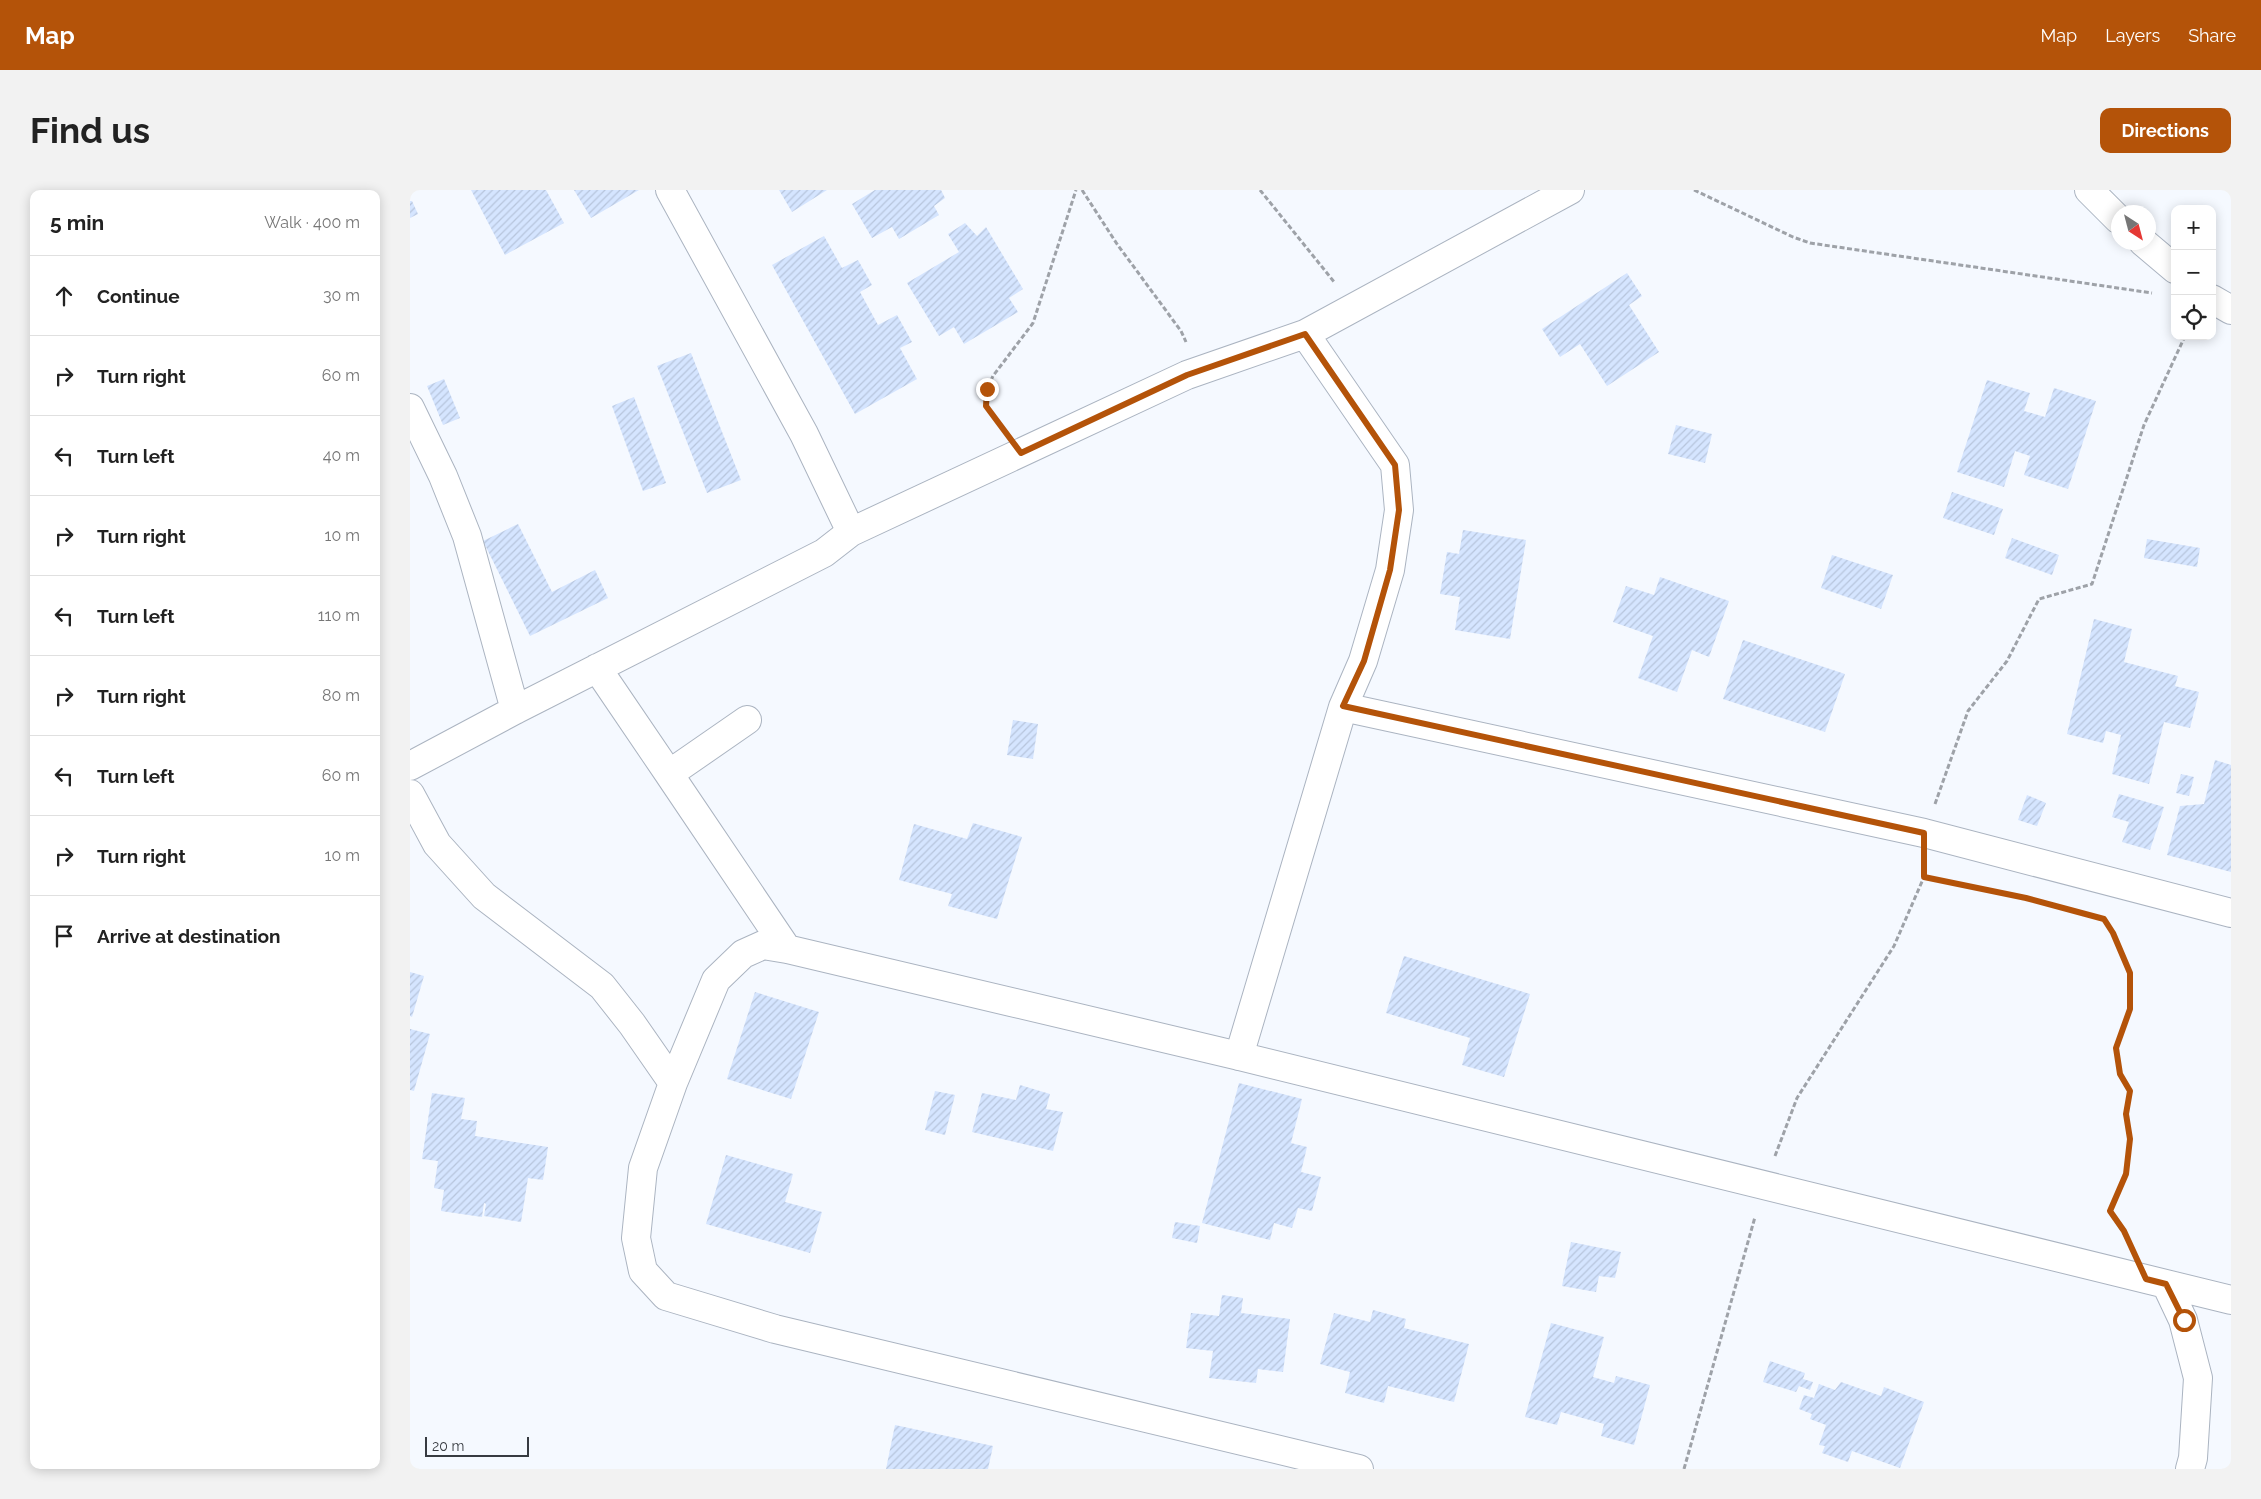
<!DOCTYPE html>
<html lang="en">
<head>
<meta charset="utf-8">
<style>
	body { margin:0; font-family:Raleway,sans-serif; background:#f2f2f2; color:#222 }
	.controls { position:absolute; right:15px; top:15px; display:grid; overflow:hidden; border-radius:10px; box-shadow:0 2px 12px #0003 }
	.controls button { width:45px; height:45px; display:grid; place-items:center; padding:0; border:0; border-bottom:1px solid #e0e0e0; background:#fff; color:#222; font:25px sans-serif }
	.compass { position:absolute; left:1701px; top:15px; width:45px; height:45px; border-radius:50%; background:#fff; box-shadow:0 2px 12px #0003; rotate:144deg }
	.scale { position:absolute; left:15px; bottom:12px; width:104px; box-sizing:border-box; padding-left:5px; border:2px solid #373b41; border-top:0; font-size:14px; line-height:18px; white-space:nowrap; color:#373b41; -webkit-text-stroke:4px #f5f9ff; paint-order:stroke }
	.stop { position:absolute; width:15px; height:15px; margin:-11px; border:4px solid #b45309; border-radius:50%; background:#fff }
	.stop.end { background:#b45309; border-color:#fff; box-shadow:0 1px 5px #0008 }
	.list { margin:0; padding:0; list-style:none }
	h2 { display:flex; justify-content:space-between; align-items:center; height:65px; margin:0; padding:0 20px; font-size:21px }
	h2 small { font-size:16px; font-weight:400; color:#767676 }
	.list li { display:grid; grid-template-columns:32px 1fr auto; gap:15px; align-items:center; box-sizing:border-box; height:80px; padding:0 20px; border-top:1px solid #e0e0e0 }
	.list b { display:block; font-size:19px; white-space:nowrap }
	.list em { font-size:16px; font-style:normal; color:#767676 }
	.icon { flex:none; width:28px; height:28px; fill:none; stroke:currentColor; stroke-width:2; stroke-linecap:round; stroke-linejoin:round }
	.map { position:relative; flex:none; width:1821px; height:1279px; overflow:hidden; border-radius:10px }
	header { display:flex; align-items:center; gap:30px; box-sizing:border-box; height:70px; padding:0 25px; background:#b45309; color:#fff }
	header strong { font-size:24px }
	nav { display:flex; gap:28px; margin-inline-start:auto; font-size:18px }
	.intro { display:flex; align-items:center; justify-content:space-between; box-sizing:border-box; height:120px; padding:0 30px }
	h1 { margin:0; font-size:35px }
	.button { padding:12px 22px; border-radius:10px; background:#b45309; color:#fff; font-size:18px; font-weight:700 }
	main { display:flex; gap:30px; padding:0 30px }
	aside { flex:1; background:#fff; border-radius:10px; box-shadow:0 2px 12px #0003 }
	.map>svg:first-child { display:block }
	.building { fill:url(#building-hatch) }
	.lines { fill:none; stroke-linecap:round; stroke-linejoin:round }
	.minor-casing { stroke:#abb4c1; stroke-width:30 }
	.path { stroke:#9ea2a8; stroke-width:3; stroke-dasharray:5 2.5; stroke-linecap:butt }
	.minor { stroke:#fff; stroke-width:28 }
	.route { stroke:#b45309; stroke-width:6 }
</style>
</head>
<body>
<header>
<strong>Map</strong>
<nav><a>Map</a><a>Layers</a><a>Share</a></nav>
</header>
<div class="intro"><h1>Find us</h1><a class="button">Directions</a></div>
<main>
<aside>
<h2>5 min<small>Walk · 400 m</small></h2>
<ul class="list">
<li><svg class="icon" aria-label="ahead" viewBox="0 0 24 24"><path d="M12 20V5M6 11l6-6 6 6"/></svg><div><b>Continue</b></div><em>30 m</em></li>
<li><svg class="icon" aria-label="right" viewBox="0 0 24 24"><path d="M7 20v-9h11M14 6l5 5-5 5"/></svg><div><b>Turn right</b></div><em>60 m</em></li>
<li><svg class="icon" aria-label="left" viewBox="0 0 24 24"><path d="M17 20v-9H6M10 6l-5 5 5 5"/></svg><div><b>Turn left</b></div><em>40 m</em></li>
<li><svg class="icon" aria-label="right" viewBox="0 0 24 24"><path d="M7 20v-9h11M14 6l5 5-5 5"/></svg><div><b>Turn right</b></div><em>10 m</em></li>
<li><svg class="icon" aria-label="left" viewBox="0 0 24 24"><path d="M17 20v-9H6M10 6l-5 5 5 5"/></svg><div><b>Turn left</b></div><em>110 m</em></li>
<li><svg class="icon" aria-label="right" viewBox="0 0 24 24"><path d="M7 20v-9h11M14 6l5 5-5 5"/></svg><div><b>Turn right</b></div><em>80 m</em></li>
<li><svg class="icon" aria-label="left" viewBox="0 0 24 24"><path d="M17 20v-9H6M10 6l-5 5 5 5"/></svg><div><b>Turn left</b></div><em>60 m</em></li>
<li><svg class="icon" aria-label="right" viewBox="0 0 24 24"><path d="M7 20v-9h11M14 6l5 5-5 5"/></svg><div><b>Turn right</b></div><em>10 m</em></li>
<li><svg class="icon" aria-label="arrive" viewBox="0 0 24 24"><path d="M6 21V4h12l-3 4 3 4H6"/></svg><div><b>Arrive at destination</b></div></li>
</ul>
</aside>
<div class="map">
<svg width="1821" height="1279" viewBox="0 0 1821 1279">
	<defs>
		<pattern id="building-hatch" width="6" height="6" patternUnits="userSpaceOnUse" patternTransform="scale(1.25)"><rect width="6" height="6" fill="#d5e5ff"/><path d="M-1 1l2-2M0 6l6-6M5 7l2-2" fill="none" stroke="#b7c5dc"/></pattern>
	</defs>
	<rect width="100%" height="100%" fill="#f5f9ff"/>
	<path class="building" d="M61,0H136L154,33L95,65Z
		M164,0H229L181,28Z
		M369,0H417L382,22Z
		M465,0H531L535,8L524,16L529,25L489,49L482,37L462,48L442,14Z
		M0,11H2L8,24L0,28Z
		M555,33L567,46L576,37L613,99L599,108L608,122L554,154L544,137L529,146L497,93L549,62L538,44Z
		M414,46L432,78L448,70L462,95L450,102L468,135L487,125L502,152L490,158L507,189L445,224L362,75Z
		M1217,83L1232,106L1219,115L1249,162L1197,196L1170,154L1150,167L1132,139Z
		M281,163L331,290L297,303L247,176Z
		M34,189L50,228L33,235L17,196Z
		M1577,190L1620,203L1614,221L1635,227L1644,198L1686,211L1658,299L1614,285L1620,266L1605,261L1594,297L1547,282Z
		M224,207L256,293L233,301L202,216Z
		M1266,235L1302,244L1295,273L1258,264Z
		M1542,302L1593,319L1584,345L1533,328Z
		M108,334L142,402L185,380L198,408L120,446L73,351Z
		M1053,340L1116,350L1100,449L1045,440L1050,407L1030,404L1037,362L1049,364Z
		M1602,348L1649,365L1642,385L1595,368Z
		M1737,349L1790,358L1787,377L1734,368Z
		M1422,365L1483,385L1471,419L1411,398Z
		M1250,387L1319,411L1299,467L1282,460L1267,502L1228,488L1243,446L1203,432L1216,396L1244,405Z
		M1684,429L1722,439L1714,472L1768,486L1765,496L1789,502L1780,538L1754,532L1739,594L1702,584L1711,545L1696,541L1693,553L1657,544Z
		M1333,450L1435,484L1415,542L1313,509Z
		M603,530L628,534L623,569L597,565Z
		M1805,570L1821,575V682L1757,665L1770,616L1794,614Z
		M1771,584L1784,587L1779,606L1766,603Z
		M1709,604L1754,617L1740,660L1712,652L1719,632L1702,627Z
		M1617,605L1636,613L1627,636L1608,630Z
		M563,633L612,647L587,729L538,716L542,704L489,690L504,634L557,649Z
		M994,766L1120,804L1094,887L1052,875L1060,848L976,823Z
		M0,782L14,786L2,827L0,826Z
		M345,802L409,822L381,909L317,889Z
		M0,839L20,844L4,901L0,900Z
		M829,893L892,909L881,953L897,957L891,982L911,987L902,1021L888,1018L882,1038L864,1033L860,1050L792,1033Z
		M610,895L640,904L636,919L653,922L643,961L562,942L572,903L606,910Z
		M525,901L545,905L535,945L515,940Z
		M22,903L55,908L51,929L67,931L65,946L138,957L133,990L118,988L111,1032L74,1026L76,1014L74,1013L72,1027L31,1021L34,1000L24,998L28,971L12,969Z
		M316,965L383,984L375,1012L412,1022L400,1063L296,1034Z
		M765,1032L790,1036L787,1053L762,1048Z
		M1161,1052L1211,1062L1205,1088L1189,1086L1186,1102L1152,1096Z
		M812,1105L833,1108L831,1123L880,1129L873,1182L848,1179L846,1193L799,1188L803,1161L776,1158L781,1123L809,1126Z
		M963,1120L996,1129L994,1138L1059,1154L1044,1212L978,1196L974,1213L935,1203L940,1182L910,1174L924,1123L960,1132Z
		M1141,1133L1194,1147L1183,1187L1204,1193L1206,1186L1240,1195L1224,1255L1191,1246L1194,1234L1151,1222L1147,1235L1115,1227Z
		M1360,1171L1395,1183L1393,1189L1403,1192L1400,1200L1389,1196L1386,1202L1353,1192Z
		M1431,1192L1471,1206L1474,1197L1514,1212L1490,1278L1442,1261L1438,1272L1412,1263L1415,1256L1409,1255L1416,1235L1400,1229L1402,1224L1389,1219L1394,1205L1404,1208L1409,1194L1425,1200Z
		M485,1235L583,1256L578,1279H476Z"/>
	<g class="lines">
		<defs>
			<path id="minor" d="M260,0L394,244L441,342
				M1679,0L1708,29
				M1733,52L1765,79
				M1802,109L1821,120
				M0,218L33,286L57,346L105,520
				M187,478L259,584L337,530
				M933,517L1514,643L1821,723
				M0,576L105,520L414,363L441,342L777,185L895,144L1160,0
				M259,584L377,759
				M0,604L27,654L74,706L192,796L222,834L263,893
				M829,866L933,517L953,471L980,380L989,320L985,275L895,144
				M1756,1094L1773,1130L1788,1188L1783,1268L1780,1279
				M949,1279L365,1139L256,1106L233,1081L226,1048L233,978L263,893L306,790L333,764L353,755L377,759L829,866L1821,1110"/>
		</defs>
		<use href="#minor" class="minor-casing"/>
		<path class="path" d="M672,0L707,54L771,141L776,152
			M850,0L925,93
			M1284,0L1383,47L1400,53L1742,103
			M592,237L576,216L577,199L583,186L623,133L666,0
			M1525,614L1558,521L1597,471L1629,409L1682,394L1734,235L1775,146
			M1514,687L1617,708L1694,729L1703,743L1720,783V819L1706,858L1710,884L1720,901L1716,924L1720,949L1716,984L1700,1021L1719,1052
			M1365,966L1387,908L1484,756L1514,687V676
			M1274,1279L1345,1027"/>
		<use href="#minor" class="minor"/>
	</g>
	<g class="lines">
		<path class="route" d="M577,199L576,216L611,263L777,185L895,144L985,275L989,320L980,380L954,471L933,516L1514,643V687L1616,708L1694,729L1703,743L1720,783V819L1706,858L1710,884L1720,901L1716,924L1720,949L1716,984L1700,1021L1714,1041L1736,1089L1756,1094L1774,1130"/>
	</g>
</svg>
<div class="controls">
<button>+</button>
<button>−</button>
<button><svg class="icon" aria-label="locate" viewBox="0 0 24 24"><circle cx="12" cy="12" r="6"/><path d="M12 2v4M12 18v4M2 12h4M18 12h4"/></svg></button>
</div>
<svg class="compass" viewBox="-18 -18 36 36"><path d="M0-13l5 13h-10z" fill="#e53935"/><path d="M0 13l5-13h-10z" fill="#767676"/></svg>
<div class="scale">20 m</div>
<div class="stop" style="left:1774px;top:1130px"></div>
<div class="stop end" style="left:577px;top:199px"></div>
</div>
</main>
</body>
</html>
